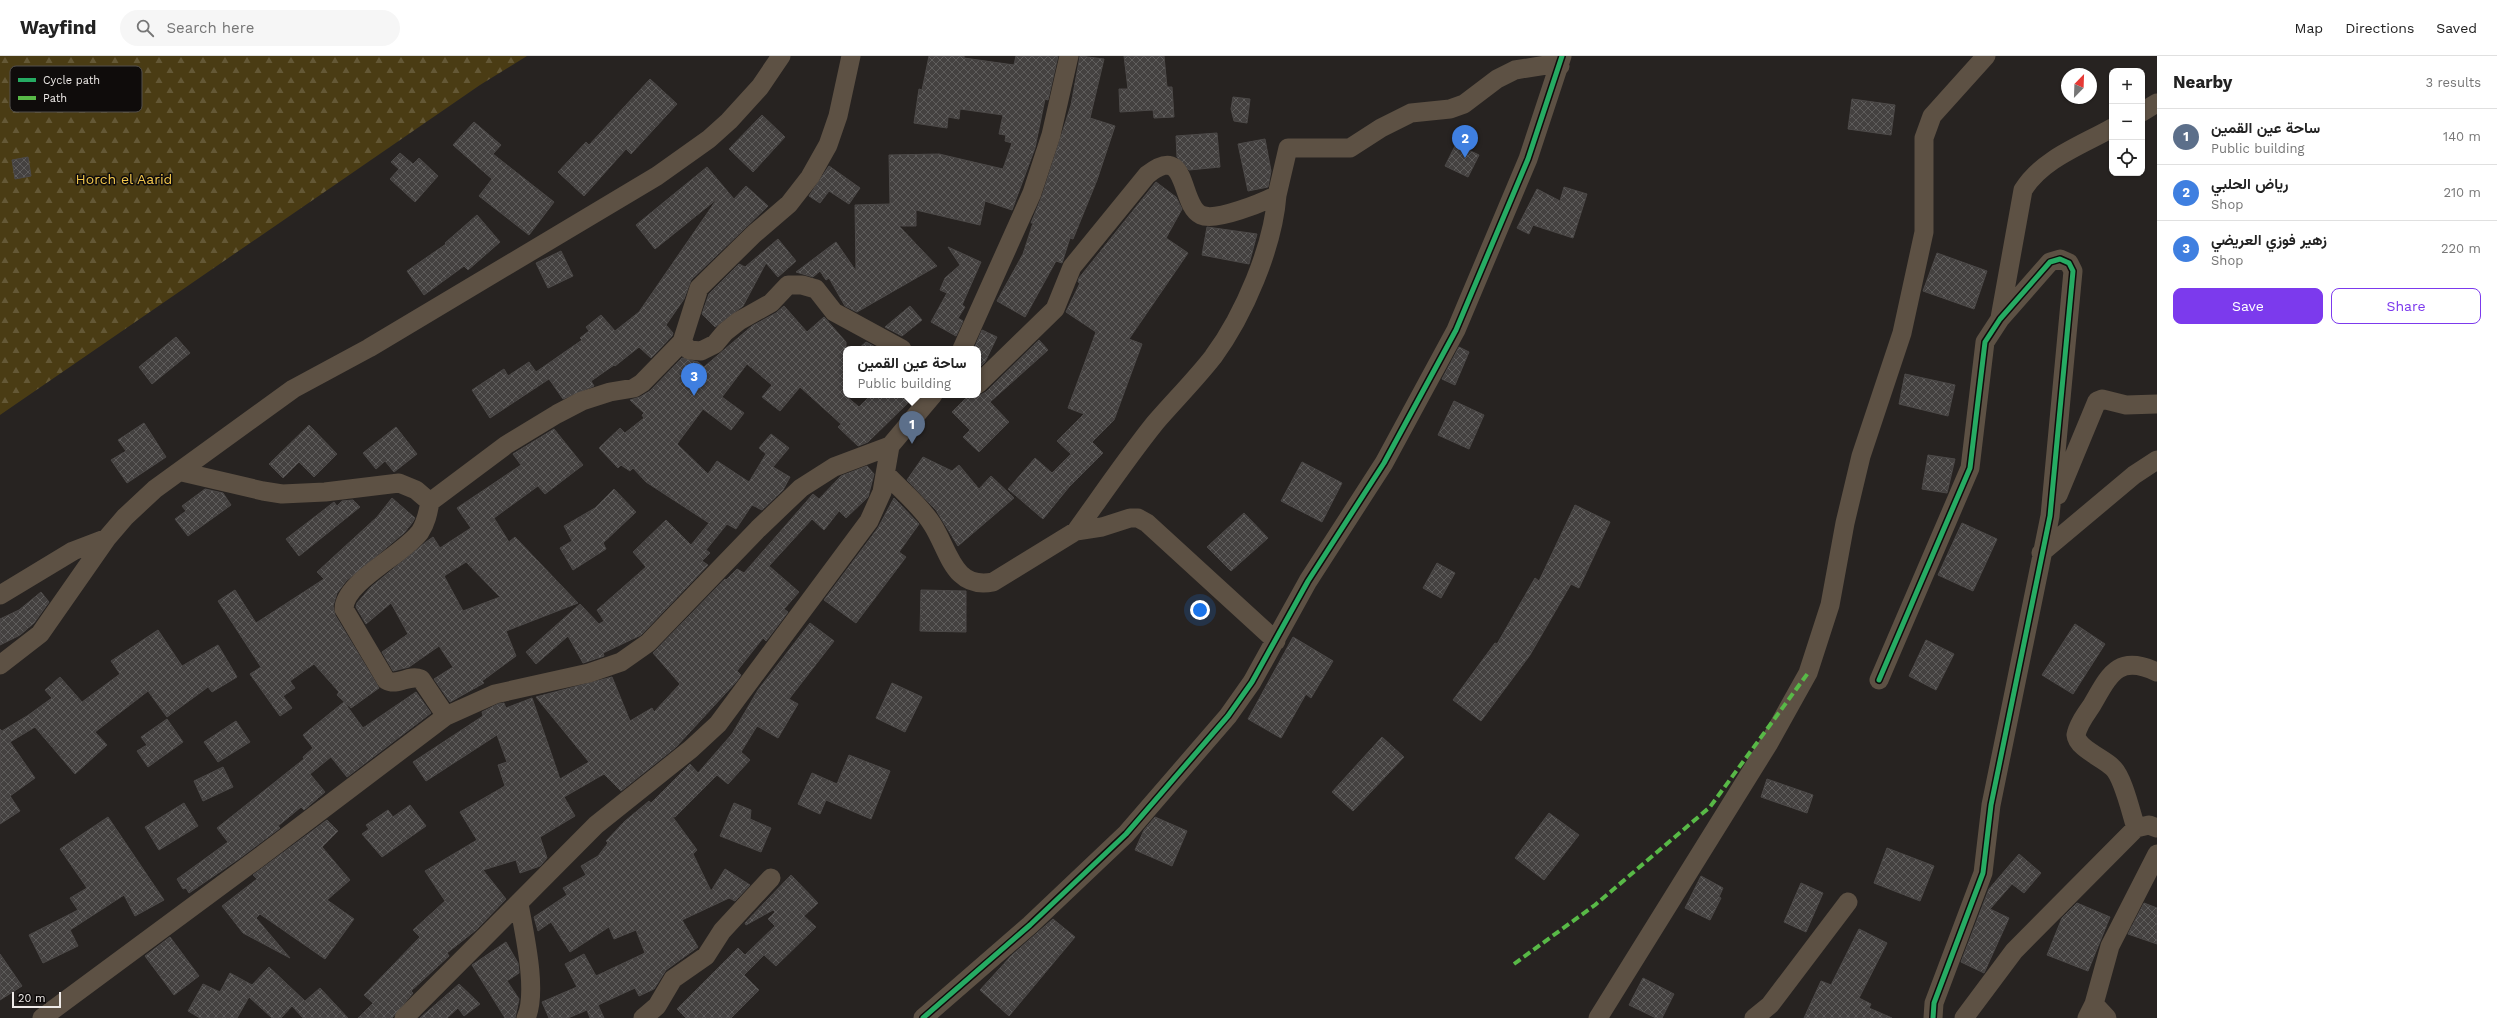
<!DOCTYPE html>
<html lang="en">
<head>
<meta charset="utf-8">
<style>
	body { margin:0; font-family:"Work Sans",Vazirmatn,sans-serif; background:#f6f6f6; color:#222 }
	.controls { position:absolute; right:12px; top:12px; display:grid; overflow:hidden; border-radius:8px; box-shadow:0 1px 3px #0004 }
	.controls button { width:36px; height:36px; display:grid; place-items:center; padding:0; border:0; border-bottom:1px solid #e0e0e0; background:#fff; color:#222; font:20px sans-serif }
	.compass { position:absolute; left:2061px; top:12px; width:36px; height:36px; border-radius:50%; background:#fff; box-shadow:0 1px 3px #0004; rotate:23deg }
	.scale { position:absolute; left:12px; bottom:10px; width:49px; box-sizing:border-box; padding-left:4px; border:2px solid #eeeae8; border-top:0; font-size:11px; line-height:14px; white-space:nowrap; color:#eeeae8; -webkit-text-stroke:3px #0f0c0b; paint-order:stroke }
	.you { position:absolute; left:1200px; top:554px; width:14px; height:14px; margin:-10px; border:3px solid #fff; border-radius:50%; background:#1a73e8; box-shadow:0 0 0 6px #1a73e833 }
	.badge { display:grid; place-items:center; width:26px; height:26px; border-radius:50%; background:#7c3aed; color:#fff; font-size:13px; font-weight:700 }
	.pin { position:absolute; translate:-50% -33px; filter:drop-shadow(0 1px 2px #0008) }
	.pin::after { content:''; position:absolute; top:21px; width:14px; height:12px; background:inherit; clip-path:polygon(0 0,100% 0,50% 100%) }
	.popup { position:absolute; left:843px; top:290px; width:138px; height:52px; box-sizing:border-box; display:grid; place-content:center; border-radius:8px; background:#fff; filter:drop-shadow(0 1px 3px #0005); font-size:13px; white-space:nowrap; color:#767676 }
	.popup b { font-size:15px; color:#222 }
	.popup::after { content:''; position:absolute; left:50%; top:100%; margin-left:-8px; border:8px solid transparent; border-top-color:#fff }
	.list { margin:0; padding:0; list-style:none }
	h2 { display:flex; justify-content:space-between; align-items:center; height:52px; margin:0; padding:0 16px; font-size:17px }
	h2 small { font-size:13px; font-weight:400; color:#767676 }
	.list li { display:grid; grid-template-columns:26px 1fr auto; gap:12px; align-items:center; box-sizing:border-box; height:56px; padding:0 16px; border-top:1px solid #e0e0e0 }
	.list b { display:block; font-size:15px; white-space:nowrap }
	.list p { margin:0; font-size:13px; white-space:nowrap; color:#767676 }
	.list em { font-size:13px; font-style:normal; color:#767676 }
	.actions { display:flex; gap:8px; padding:12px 16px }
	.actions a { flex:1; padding:9px 0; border:1px solid #7c3aed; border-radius:8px; text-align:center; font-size:14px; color:#7c3aed }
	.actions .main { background:#7c3aed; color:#fff }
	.icon { flex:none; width:22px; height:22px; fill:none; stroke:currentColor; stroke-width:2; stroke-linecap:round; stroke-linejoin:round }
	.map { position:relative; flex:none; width:2157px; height:962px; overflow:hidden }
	header { display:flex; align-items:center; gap:24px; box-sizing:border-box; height:56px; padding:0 20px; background:#fff; border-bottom:1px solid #e0e0e0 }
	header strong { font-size:19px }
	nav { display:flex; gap:22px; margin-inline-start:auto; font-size:14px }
	.search { width:280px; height:36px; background:#f6f6f6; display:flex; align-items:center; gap:10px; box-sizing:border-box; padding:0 14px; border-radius:22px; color:#767676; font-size:15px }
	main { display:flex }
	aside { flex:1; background:#fff }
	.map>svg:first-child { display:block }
	.forest { fill:url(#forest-firs) }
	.building { fill:url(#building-cross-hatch); stroke:#4c4948; fill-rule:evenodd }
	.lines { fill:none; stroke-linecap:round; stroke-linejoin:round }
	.minor { stroke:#5d5144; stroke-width:19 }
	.quiet { stroke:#58b947; stroke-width:4; stroke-dasharray:8 4; stroke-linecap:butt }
	.cycleway-casing { stroke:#0f0c0b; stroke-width:8 }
	.cycleway { stroke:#26ab63; stroke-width:5 }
	.labels { text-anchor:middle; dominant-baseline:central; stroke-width:3; stroke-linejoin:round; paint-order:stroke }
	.park-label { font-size:14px; fill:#f3c74d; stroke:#0f0c0b }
	.key { fill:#0f0c0b; stroke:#524f4d; stroke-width:1 }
	.key-label { font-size:11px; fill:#eeeae8 }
</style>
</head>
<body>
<header>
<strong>Wayfind</strong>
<div class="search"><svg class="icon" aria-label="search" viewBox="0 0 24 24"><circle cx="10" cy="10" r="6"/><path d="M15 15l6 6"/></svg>Search here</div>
<nav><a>Map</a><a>Directions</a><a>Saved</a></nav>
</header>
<main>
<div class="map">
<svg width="2157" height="962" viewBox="0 0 2157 962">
	<defs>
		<pattern id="forest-firs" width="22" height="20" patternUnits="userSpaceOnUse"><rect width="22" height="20" fill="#4a3c14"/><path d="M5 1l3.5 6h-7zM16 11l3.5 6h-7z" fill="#645836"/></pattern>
		<pattern id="building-cross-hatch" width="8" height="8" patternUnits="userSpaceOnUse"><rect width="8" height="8" fill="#444140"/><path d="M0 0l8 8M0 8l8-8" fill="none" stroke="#5f5d5c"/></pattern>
	</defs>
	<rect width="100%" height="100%" fill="#272321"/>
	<path class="forest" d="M0,0H527L480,29L0,359Z"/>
	<path class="building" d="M929,0H964V2L1014,9L1016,0H1058L1048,44L1045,43L1035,92L1012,154L985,145L980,169L916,154V170H899L937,210L857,256L845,250L829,222L826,224L820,215L813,221L796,216L836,186L856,215L855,149L890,148L889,99L939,98L1003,113L1012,87L1005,85L1006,79L999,78L1003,59L960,53L959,63L948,61L947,72L914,67L919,33L922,34Z
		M1080,0L1104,3L1090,62L1115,70L1097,124L1073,183L1070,182L1062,207L1056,205L1025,261L997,245L1023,198L1033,167H1031L1042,140L1071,49Z
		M1124,0H1164L1167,31H1172L1174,61L1154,62L1153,54L1120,56L1119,33H1128Z
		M650,23L677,48L631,98L626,93L584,140L558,116L586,86L589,89Z
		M1233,41L1250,43L1247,67L1234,65L1231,53Z
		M1852,43L1895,49L1891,79L1848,73Z
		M762,59L785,81L753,116L729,93Z
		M474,66L501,89L493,98L554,146L529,179L479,140L492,123L453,89Z
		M1217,77L1220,111L1189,114L1177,101L1176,80Z
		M1265,83L1271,115L1268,131L1248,135L1238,88Z
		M1456,88L1479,99L1468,121L1445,110Z
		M400,97L413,108L419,102L438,120L415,146L390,123L399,113L391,106Z
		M28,101L31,120L15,123L12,104Z
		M829,110L860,132L849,148L829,135L820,147L809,140Z
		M707,111L734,143L746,130L768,150L691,224L684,243L666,269L673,277L672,280L651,302L639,291L615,310L614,309L591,325L594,330L563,343L549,323L490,362L472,334L504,313L508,320L529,306L536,316L582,284L580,282L589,275L586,271L601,259L615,275L639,256L717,143L655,193L636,169Z
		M1156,126L1176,141L1182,153L1166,182L1188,197L1129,283L1142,288L1114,364L1092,386L1103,397L1069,431L1043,463L1008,433L1035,402L1052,417L1071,398L1057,385L1084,358L1068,352L1096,276L1066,256L1080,227L1078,226L1079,222Z
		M1564,131L1587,138L1573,182L1533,169L1529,178L1517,172L1537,133L1560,145Z
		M477,159L500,186L468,214L464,210L424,239L407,215L446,188L445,187Z
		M1207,171L1257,178L1249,208L1202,199Z
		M778,183L796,205L778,221L766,207L743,250L715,271L702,258L709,238L739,208L745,211Z
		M948,191L981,206L962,249L965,251L958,262L963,265L956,280L931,266L947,237L940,234L945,222L960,209Z
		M561,195L573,220L548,232L536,207Z
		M1937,197L1987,215L1974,253L1923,235Z
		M784,250L807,276L824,261L846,286V340L859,351L871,339H916L868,386L858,390L838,371L841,368L800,331L780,355L762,341L772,329L747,308L722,341L744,357L731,374L703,353L677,388L708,418L717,405L749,426L766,398L759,392L771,378L789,392L773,411L790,421L783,434L762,454L752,449L736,473L727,468L706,494L710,497L702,505L708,509L641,579L603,597L604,600L583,607L568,580L536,608L526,596L580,548L599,568L604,565L597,554L646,511L633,496L666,464L691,489L709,467L646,426L633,412L630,415L621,409L618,412L599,392L620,372L625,377L644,362L642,359L644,357L630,344L640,341L650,335L682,302L698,306L704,311L752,270L776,257Z
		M910,250L922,264L902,280L885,271Z
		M982,274L997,281L985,306L978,313V293H974Z
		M176,281L190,297L152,328L139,311Z
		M1039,284L1048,294L990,346L1009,366L979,396L963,381L970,374L952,356L969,339H980L986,336Z
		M866,286L879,293H858Z
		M1459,291L1469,296L1455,329L1442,323Z
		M1905,318L1955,329L1948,360L1899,348Z
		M1454,345L1484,359L1469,393L1438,379Z
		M144,367L166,401L127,427L111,404L126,395L118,384Z
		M309,369L337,398L314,421L299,406L283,422L269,408Z
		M396,371L417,398L394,416L385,405L376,413L363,397Z
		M554,373L583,409L545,438L538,430L494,462L509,486L515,481L578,547L506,575L516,600L482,625L484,627L450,646L434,623L453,611L439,590L409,611L393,615L382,596L408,578L391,547L366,568L356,551L357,547L371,531L426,486L433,481L440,492L471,472L457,452L521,409L513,398ZM466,506L500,541L463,555L444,520Z
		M1928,399L1955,403L1947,437L1922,433Z
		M923,401L952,415L959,409L979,433L991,420L1014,442L958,490L936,454L907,424Z
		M1302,406L1342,427L1322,466L1281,445Z
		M867,410L874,418L868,441L846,462L839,455L824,474L812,463L769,510L799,536L784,553L788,556L766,585L763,582L737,615L741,619L736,626L676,691L621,735L604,718L564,741L575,760L540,781L547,802L540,810L520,817L516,804L483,814L506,843L476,874L447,897L449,900L411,935L413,937L392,962H358L373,947L364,939L420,881L413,874L445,845L425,815L477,784L460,756L505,730L498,709L507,706L497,679L426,725L413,706L483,660L482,656L498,648L504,647L506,652L532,642L560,723L589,706L536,641L612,621L630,665L652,652L654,656L680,628L653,597L725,523L726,524L737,513L744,517L813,438L819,443L841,420Z
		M205,433L223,437L231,449L188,480L175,463L186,455L182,450Z
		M614,433L636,456L603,487L606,493L573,514L560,492L572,485L564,470L595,452Z
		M392,442L415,462L412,467L404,477L346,525L337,537L333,550L335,559L379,632L351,652L337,639L339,636L314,608L290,625L295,632L283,640L292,652L280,660L250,618L261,611L218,545L235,534L256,567L324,523L317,516L377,461Z
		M894,442L919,468L899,496L906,501L856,567L824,544L878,472Z
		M353,444L360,451L299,500L286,483L334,446L337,450L342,445Z
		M1575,449L1610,466L1579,532L1571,528L1530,599L1481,665L1453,644L1495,587L1497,588L1535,522L1539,525Z
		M1244,457L1268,482L1231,515L1207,491Z
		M1962,467L1997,483L1973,535L1938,519Z
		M1437,507L1455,517L1441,542L1423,532Z
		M921,534L966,535V576L920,575Z
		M41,536L49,546L34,567L20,579L0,589V563L19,554Z
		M810,567L834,585L789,643L798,648L778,682L757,670L741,696L750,704L728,728L717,719L675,761L672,760L697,794L693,798L711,835L725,813L750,829L735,845L729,842L682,864L698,891L666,914L654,933L639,940L635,932L598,949L604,962H590L587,954L568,962H549L542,946L577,931L565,908L584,898L596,920L645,897L636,874L614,883L609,871L570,896L551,866L538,875L534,861L567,839L563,832L586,819L581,810L598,800L608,787L606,785L625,765L649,745L651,747L690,708L698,717L732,678L758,634Z
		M2075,568L2105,588L2073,638L2042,619Z
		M158,574L182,610L218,589L237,621L212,636L208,631L167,661L148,635L95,676L107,689L75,718L35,671L10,686L35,722L10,740L20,755L0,768V673L2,675L27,660L52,642L45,634L60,621L82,646L120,618L111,605Z
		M1293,581L1333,605L1311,642L1306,638L1281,682L1248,663Z
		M1926,584L1954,598L1936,634L1909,620Z
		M892,627L922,641L905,676L876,662Z
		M416,636L431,657L347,721L331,701L310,718L325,736L304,754L301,751L278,770L280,772L240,802L189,837L186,832L183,833L177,823L228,786L217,772L304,703L303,701L313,692L303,679L344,646L363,672Z
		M167,663L183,686L148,711L137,695L147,689L141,681Z
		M236,665L250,686L218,706L204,686Z
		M1382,681L1404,701L1353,755L1332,736Z
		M849,699L890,715L871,763L826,744L820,758L798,748L812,717L837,728Z
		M223,711L233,731L203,745L194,725Z
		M1767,723L1813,739L1807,757L1761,741Z
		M184,747L198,770L159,794L145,771Z
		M734,747L751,754L750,763L771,772L761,796L720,780Z
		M410,749L426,770L382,801L362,778L369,773L366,769L388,754L393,761Z
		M1549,757L1579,779L1544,824L1515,802Z
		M108,761L164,844L135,860L124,839L70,874L78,890L43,907L29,879L78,854L70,842L87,832L60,793Z
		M1155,761L1187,775L1172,810L1135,794L1144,774Z
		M327,764L338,775L322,791L350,824L327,844L354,863L325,903L260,858L256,862L290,902L243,877L222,850L257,823L253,819Z
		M1887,792L1934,810L1920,845L1874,827Z
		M2019,798L2041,817L2024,837L2012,828L1990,853L2009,862L1984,917L1961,906L1989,833Z
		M791,819L818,847L804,860L816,871L776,910L764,899L744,919L759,934L731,962H686L677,953L738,892L745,899L775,870L768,863L775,856L773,854L746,869L745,867Z
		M1701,820L1723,832L1719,841L1721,842L1710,864L1685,852Z
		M1801,827L1823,837L1806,876L1784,866Z
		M2077,847L2110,861L2088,915L2047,899L2062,862Z
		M2144,847L2157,852V888L2128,878Z
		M1053,863L1075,881L1009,960L980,934L1011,900Z
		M1859,873L1887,887L1859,942L1871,948L1869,952L1892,962H1804L1821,925L1831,929Z
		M170,881L199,920L174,939L145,900Z
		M506,886L518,907L519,917L507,925L519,943L515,962H505L472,909Z
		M0,898L22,930L0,944Z
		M269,911L305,945L320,932L348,962H303L292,950L281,962H272L249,941L237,962H200L188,955L203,928L220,936L230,917L252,929Z
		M1643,922L1674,938L1662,962H1656L1629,949Z
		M459,928L480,948L464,960L458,952L447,962H420Z"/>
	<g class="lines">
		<path class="minor" d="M2142,56L2157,47
			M2000,262L2023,134C2042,103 2082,89 2112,72
			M682,286L699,232L754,178L789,148L810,121L828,89L838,60L851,0
			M962,293L1032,137L1051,79L1069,0
			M978,328L1055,253L1072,211L1147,119C1189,85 1179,149 1201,159C1216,166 1263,146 1277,139L1288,92H1350L1381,72L1411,57L1450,53L1464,48L1497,23L1515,14L1546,9L1560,10
			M182,416L263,435L282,438L325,436L399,427L416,434L430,446C428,457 426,467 420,476C403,499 344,526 344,553L386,624C398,631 408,618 421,623L446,660
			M886,418C901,434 921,450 932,468C949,494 953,534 993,526L1076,475L1102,471L1130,462H1138L1147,467L1276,585
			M2058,439L2097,345L2102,343L2126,349L2157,348
			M430,446L506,389L557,358L582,345L610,336L634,332L642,327L682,286L689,294L701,295L715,288L725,276L739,265L771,247L788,229H802L816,233L834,256L902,293
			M1076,475C1102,439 1127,402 1155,367C1174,345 1195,324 1213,301C1244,259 1273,191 1277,139
			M2041,497L2134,419L2157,404
			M0,539L73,495L107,482
			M0,609L40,578L107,482L125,461L155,433L293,333L369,292L657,120L709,83L729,65L760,31L781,0
			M1879,624L1970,412L1985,286L2000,263L2050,206L2060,203L2069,207L2073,215L2050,460L1991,749L1983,817L1934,947L1933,962
			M2136,772C2131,757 2123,720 2112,711C2103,702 2077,692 2076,679C2078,668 2086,658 2092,649C2110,618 2118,598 2157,616
			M519,848C524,876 538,936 526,962
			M2094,948L2107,962
			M42,962L253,806L446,660L495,638L589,617L621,606L648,587L758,473L801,432L834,411L890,390L933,339
			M404,962L596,769L691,693L718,668L869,465L882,436L890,390
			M643,962L657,950L673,923L706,900L722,875L771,822
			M923,962L1030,869L1126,778L1228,660L1252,626L1308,525L1384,407L1456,274L1528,103L1562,0
			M1598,962L1769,687L1808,617L1830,549L1845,467L1861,400L1902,277L1924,176V82L1932,60L1986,0
			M1754,962L1770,949L1848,846
			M1964,962L2014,895L2136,772L2149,769L2157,772
			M2087,962L2094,948L2110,890L2157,798"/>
		<path class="quiet" d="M1514,908L1595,849L1710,751L1808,617"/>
		<defs>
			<path id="cycleway" d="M1879,624L1970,412L1985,286L2000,263L2050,206L2060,203L2069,207L2073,215L2050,460L1991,749L1983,817L1934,947L1933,962
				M923,962L1030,869L1126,778L1228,660L1252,626L1308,525L1384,407L1456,274L1528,103L1562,0"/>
		</defs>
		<use href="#cycleway" class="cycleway-casing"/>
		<use href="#cycleway" class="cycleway"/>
	</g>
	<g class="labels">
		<g class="park-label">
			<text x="124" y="123">Horch el Aarid</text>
		</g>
	</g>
	<rect x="10" y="10" width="132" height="46" rx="6" class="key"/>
	<rect x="18" y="22" width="18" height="4" fill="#26ab63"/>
	<rect x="18" y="40" width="18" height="4" fill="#58b947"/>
	<g class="key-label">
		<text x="43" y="28">Cycle path</text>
		<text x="43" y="46">Path</text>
	</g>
</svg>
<div class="controls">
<button>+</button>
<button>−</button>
<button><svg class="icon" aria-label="locate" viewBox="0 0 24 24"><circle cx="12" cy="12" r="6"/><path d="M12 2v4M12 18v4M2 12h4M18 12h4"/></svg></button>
</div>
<svg class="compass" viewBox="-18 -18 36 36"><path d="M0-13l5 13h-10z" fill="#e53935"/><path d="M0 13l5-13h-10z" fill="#767676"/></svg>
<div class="scale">20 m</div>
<div class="you"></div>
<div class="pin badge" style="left:912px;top:388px;background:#5c6f8a">1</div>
<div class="popup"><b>ساحة عين القمين</b>Public building</div>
<div class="pin badge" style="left:1465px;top:102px;background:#3f7fe0">2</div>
<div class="pin badge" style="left:694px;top:340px;background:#3f7fe0">3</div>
</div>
<aside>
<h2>Nearby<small>3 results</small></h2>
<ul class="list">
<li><span class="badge" style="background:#5c6f8a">1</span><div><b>ساحة عين القمين</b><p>Public building</p></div><em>140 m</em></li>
<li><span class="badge" style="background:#3f7fe0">2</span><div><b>رياض الحلبي</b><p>Shop</p></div><em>210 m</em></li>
<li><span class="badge" style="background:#3f7fe0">3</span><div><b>زهير فوزي العريضي</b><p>Shop</p></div><em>220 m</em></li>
</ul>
<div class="actions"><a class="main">Save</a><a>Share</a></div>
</aside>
</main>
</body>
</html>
